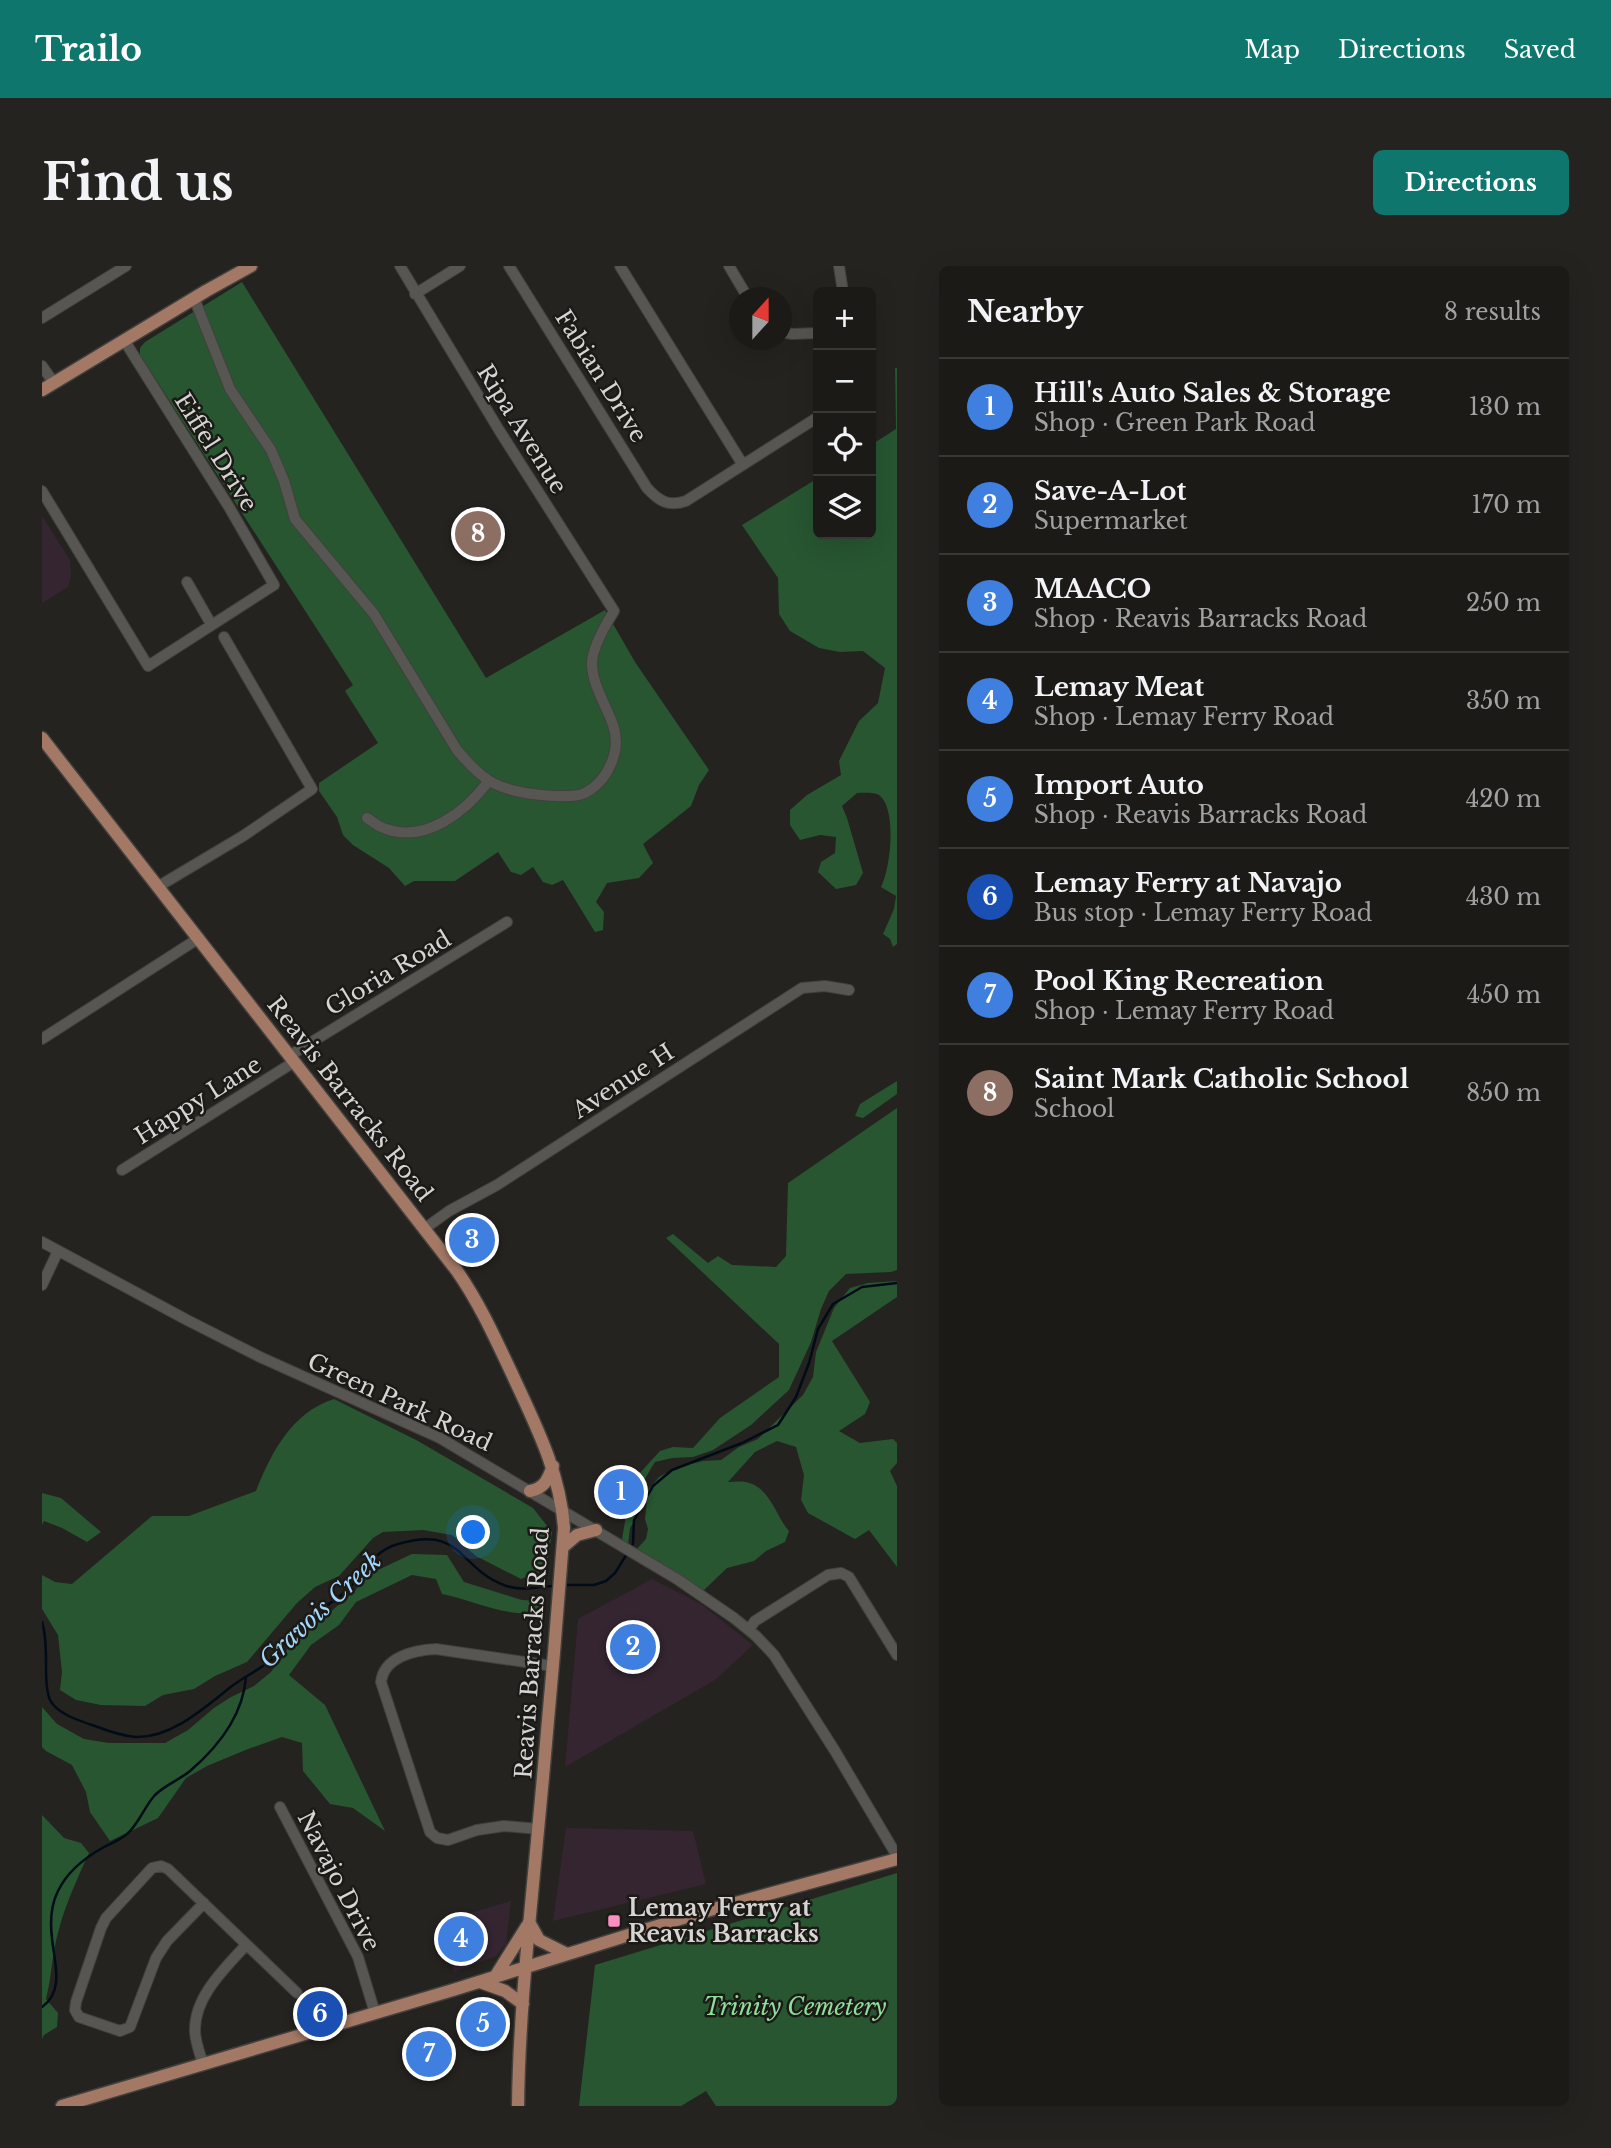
<!DOCTYPE html>
<html lang="en">
<head>
<meta charset="utf-8">
<style>
	body { margin:0; font-family:"Libre Baskerville",serif; background:#252320; color:#f1f3f6 }
	.controls { position:absolute; right:21px; top:21px; display:grid; overflow:hidden; border-radius:10px; box-shadow:0 7px 28px #0002 }
	.controls button { width:63px; height:63px; display:grid; place-items:center; padding:0; border:0; border-bottom:2px solid #3a3836; background:#1c1a17; color:#f1f3f6; font:35px sans-serif }
	.compass { position:absolute; left:687px; top:21px; width:63px; height:63px; border-radius:50%; background:#1c1a17; box-shadow:0 7px 28px #0002; rotate:21deg }
	.you { position:absolute; left:432px; top:1267px; width:24px; height:24px; margin:-18px; border:5px solid #fff; border-radius:50%; background:#1a73e8; box-shadow:0 0 0 10px #1a73e833 }
	.badge { display:grid; place-items:center; width:46px; height:46px; border-radius:50%; background:#0f766e; color:#fff; font-size:23px; font-weight:700 }
	.pin { position:absolute; translate:-50% -50%; border:4px solid #fff; box-shadow:0 2px 7px #0006 }
	.list { margin:0; padding:0; list-style:none }
	h2 { display:flex; justify-content:space-between; align-items:center; height:91px; margin:0; padding:0 28px; font-size:30px }
	h2 small { font-size:23px; font-weight:400; color:#a0a1a1 }
	.list li { display:grid; grid-template-columns:46px 1fr auto; gap:21px; align-items:center; box-sizing:border-box; height:98px; padding:0 28px; border-top:2px solid #3a3836 }
	.list b { display:block; font-size:26px; white-space:nowrap }
	.list p { margin:0; font-size:23px; white-space:nowrap; color:#a0a1a1 }
	.list em { font-size:23px; font-style:normal; color:#a0a1a1 }
	.icon { flex:none; width:38px; height:38px; fill:none; stroke:currentColor; stroke-width:2; stroke-linecap:round; stroke-linejoin:round }
	.map { position:relative; flex:none; width:855px; height:1840px; overflow:hidden; border-radius:10px }
	header { display:flex; align-items:center; gap:42px; box-sizing:border-box; height:98px; padding:0 35px; background:#0f766e; color:#fff }
	header strong { font-size:33px }
	nav { display:flex; gap:38px; margin-inline-start:auto; font-size:24px }
	.intro { display:flex; align-items:center; justify-content:space-between; box-sizing:border-box; height:168px; padding:0 42px }
	h1 { margin:0; font-size:49px }
	.button { padding:18px 32px; border-radius:10px; background:#0f766e; color:#fff; font-size:24px; font-weight:700 }
	main { display:flex; gap:42px; padding:0 42px }
	aside { flex:1; background:#1c1a17; border-radius:10px; box-shadow:0 7px 28px #0002 }
	.map>svg:first-child { display:block }
	.commercial { fill:#342531 }
	.green { fill:#275631 }
	.lines { fill:none; stroke-linecap:round; stroke-linejoin:round }
	.stream { stroke:#000c18; stroke-width:2.5 }
	.minor-casing { stroke:#42413e; stroke-width:12 }
	.major-casing { stroke:#42413e; stroke-width:15 }
	.minor { stroke:#585652; stroke-width:10 }
	.major { stroke:#a37865; stroke-width:12 }
	.poi-dot { fill:#fc8fc1; stroke:#1c1a16; stroke-width:2.5 }
	.labels { text-anchor:middle; dominant-baseline:central; stroke-width:5; stroke-linejoin:round; paint-order:stroke }
	.street-label { font-size:23px; fill:#d6d5d3; stroke:#1c1a16 }
	.poi-label { font-size:23px; font-weight:bold; fill:#d6d5d3; stroke:#1c1a16; text-anchor:start }
	.park-label { font-size:23px; font-style:italic; fill:#8dde9a; stroke:#1c1a16 }
	.water-label { font-size:24px; font-style:italic; fill:#a2d6fa; stroke:#1c1a16 }
</style>
</head>
<body>
<header>
<strong>Trailo</strong>
<nav><a>Map</a><a>Directions</a><a>Saved</a></nav>
</header>
<div class="intro"><h1>Find us</h1><a class="button">Directions</a></div>
<main>
<div class="map">
<svg width="855" height="1840" viewBox="0 0 855 1840">
	<rect width="100%" height="100%" fill="#25231f"/>
	<path class="commercial" d="M0,250L28,294L29,310L26,321L0,337Z
		M610,1313L659,1338L711,1379L673,1414L523,1501L536,1353Z
		M524,1562L651,1565L664,1618L511,1655Z
		M469,1635L464,1678L454,1690L412,1706L398,1656Z
		M462,1735L463,1772L423,1779V1739Z"/>
	<path class="green" d="M200,16L444,412L563,344L593,396L667,504L657,519L649,540L601,578L611,597L597,612L565,617L554,636L562,646L561,664L553,666L521,614L510,619L501,616L491,601L479,609L469,606L456,586L413,615H372L363,620L347,602L311,579L301,569L295,551L277,525V517L336,477L303,425L311,419L98,89V82L103,76Z
		M853,102H855V678L851,681L848,673L841,668L852,643L854,630L839,621C849,601 855,542 837,529C831,526 822,527 815,527L800,540L805,552L821,607L814,619L794,623L776,606L779,596L793,587L794,571L778,569L758,574L748,559V544L765,529L799,509L797,495L817,455L836,437L843,402L821,385L798,386L777,382L748,365L737,348L736,312L700,259L776,212V268H829V179L854,163Z
		M855,815V828L821,852L813,850L818,838Z
		M855,842V1004L849,1006L804,1008L787,1025L779,1043L769,1076L747,1124L709,1159L671,1184L651,1191L630,1192L613,1196C603,1212 593,1228 597,1247L588,1262L586,1279L580,1273L587,1232L596,1209L618,1185L631,1181L651,1182L678,1152L737,1111V1078L624,972L631,968L666,997L676,990L690,999L734,1001L744,990L746,917Z
		M855,1015V1031L790,1075L828,1136L823,1148L797,1165L818,1177L851,1173L855,1177V1197L848,1205L855,1220V1301L827,1264L813,1273L766,1247L759,1234L762,1209L754,1181L735,1175L713,1186L686,1216C691,1216 698,1215 703,1216C728,1220 733,1249 747,1265L743,1276L724,1285L712,1295L685,1302L661,1325L594,1284L604,1273L606,1263L603,1253L606,1224L617,1211L636,1201L661,1195L679,1194L697,1181L716,1173L761,1129L771,1111L774,1086L792,1042L808,1022L826,1017Z
		M292,1133L376,1175L491,1242L510,1266L504,1304L479,1313L434,1290L410,1269L381,1264L341,1266L331,1272L297,1310L273,1321L255,1337L205,1396L173,1410L152,1423L121,1429L103,1440L59,1439L34,1434L18,1424L20,1406L16,1369L0,1343V1309L13,1316L30,1318L110,1250H147L214,1225C229,1187 250,1146 292,1133Z
		M0,1227L19,1232L59,1266L45,1276L20,1262L2,1255L0,1259Z
		M370,1288L405,1289L422,1316L480,1334L499,1335L500,1345C469,1354 431,1334 400,1328L394,1313L370,1309L314,1336L297,1359L269,1379L247,1409L283,1439L343,1565L311,1542L288,1538L261,1505L260,1477L240,1471L206,1483L165,1500L144,1512L116,1552L68,1575L48,1546L44,1526L30,1499L4,1485L0,1481V1441L15,1458L42,1473L67,1477H123L146,1464L172,1442L189,1431L212,1420L229,1406L247,1381L313,1325L323,1310Z
		M0,1549L22,1572L39,1577L47,1587C36,1611 24,1637 17,1663C10,1686 10,1710 4,1733L16,1747L15,1761L2,1769L0,1773Z
		M855,1607V1840H674L664,1825L639,1840H537L553,1699Z"/>
	<g class="lines">
		<path class="stream" d="M521,1319H552L564,1315L573,1307L591,1278L592,1254L611,1220L630,1204L700,1177L736,1159L754,1131L767,1097L776,1063L791,1038L820,1021L855,1017
			M0,1356C8,1380 0,1414 8,1434C15,1448 38,1455 53,1460C66,1465 80,1470 94,1471C130,1472 163,1441 190,1420C202,1411 217,1404 229,1394C240,1385 245,1370 255,1360C270,1348 288,1339 303,1326C323,1309 328,1286 356,1278C421,1259 415,1301 462,1319C479,1326 497,1320 514,1320
			M0,1741C23,1725 12,1695 10,1672C8,1656 9,1639 16,1625C25,1606 44,1591 62,1581C70,1577 78,1574 85,1568C97,1558 102,1541 113,1529C123,1519 137,1514 148,1505C176,1481 201,1449 204,1411"/>
		<defs>
			<path id="minor" d="M467,0L605,222C617,235 626,241 644,235L776,151
				M578,0L701,199
				M687,0L706,32
				M797,0L801,26
				M373,28L418,0
				M152,32L188,123L229,184L242,215L253,253L332,348L415,484C442,517 458,525 500,529C512,530 532,532 543,527C566,515 580,484 571,459C564,439 551,420 550,399C549,383 564,358 572,345L457,164L358,0
				M0,52L84,0
				M740,66L750,68L776,67
				M0,100L12,117
				M0,225L106,400L232,319L187,241L82,74
				M145,316L169,358
				M325,552C331,556 337,561 344,563C384,577 423,546 446,516
				M117,620L201,570L270,523L182,371
				M0,773L157,672
				M247,790L465,656
				M80,904L252,796
				M382,963L407,945L455,919L760,722L783,720L807,724
				M0,976L145,1054L218,1091L398,1172L635,1313L692,1352L714,1370L732,1389L793,1485L855,1590
				M0,1019L16,985
				M707,1363L713,1355L786,1309L799,1307L807,1311L855,1389
				M238,1541L316,1691L333,1747
				M497,1563L462,1560L435,1564L406,1574L395,1572L388,1566L339,1416C342,1391 372,1384 394,1383L510,1400
				M162,1637L125,1675L114,1692L88,1761L78,1765L37,1751L33,1744L34,1736L59,1662L64,1652L110,1602L119,1600L126,1603L255,1727
				M161,1798C158,1788 153,1775 153,1765C152,1731 183,1702 204,1679"/>
			<path id="major" d="M0,124L164,25L209,0
				M0,472L415,1005C438,1038 454,1074 471,1110C494,1160 518,1206 522,1262C514,1367 505,1471 495,1575C487,1663 477,1751 476,1840
				M488,1225C503,1222 506,1213 511,1200
				M521,1281L535,1269L554,1264
				M487,1656L497,1674L525,1688
				M453,1711L485,1660
				M438,1716L463,1725L481,1738
				M20,1840L411,1724L657,1647L855,1593"/>
		</defs>
		<use href="#minor" class="minor-casing"/>
		<use href="#major" class="major-casing"/>
		<use href="#minor" class="minor"/>
		<use href="#major" class="major"/>
	</g>
	<rect class="poi-dot" x="565" y="1648" width="14" height="14" rx="3.5"/>
	<g class="labels">
		<g class="street-label">
			<text transform="translate(559 110) rotate(58)">Fabian Drive</text>
			<text transform="translate(480 163) rotate(58)">Ripa Avenue</text>
			<text transform="translate(174 186) rotate(58)">Eiffel Drive</text>
			<text transform="translate(346 707) rotate(-31)">Gloria Road</text>
			<text transform="translate(581 815) rotate(-33)">Avenue H</text>
			<text transform="translate(308 833) rotate(52)">Reavis Barracks Road</text>
			<text transform="translate(156 834) rotate(-32)">Happy Lane</text>
			<text transform="translate(358 1136) rotate(25)">Green Park Road</text>
			<text transform="translate(490 1387) rotate(-86)">Reavis Barracks Road</text>
			<text transform="translate(297 1615) rotate(63)">Navajo Drive</text>
		</g>
		<g class="poi-label">
			<text x="586" y="1642">Lemay Ferry at<tspan x="586" dy="26">Reavis Barracks</tspan></text>
		</g>
		<g class="park-label">
			<text x="753" y="1741">Trinity Cemetery</text>
		</g>
		<g class="water-label">
			<text transform="translate(278 1344) rotate(-43)">Gravois Creek</text>
		</g>
	</g>
</svg>
<div class="controls">
<button>+</button>
<button>−</button>
<button><svg class="icon" aria-label="locate" viewBox="0 0 24 24"><circle cx="12" cy="12" r="6"/><path d="M12 2v4M12 18v4M2 12h4M18 12h4"/></svg></button>
<button><svg class="icon" aria-label="layers" viewBox="0 0 24 24"><path d="M12 4l9 5-9 5-9-5zM3 14l9 5 9-5"/></svg></button>
</div>
<svg class="compass" viewBox="-18 -18 36 36"><path d="M0-13l5 13h-10z" fill="#e53935"/><path d="M0 13l5-13h-10z" fill="#a0a1a1"/></svg>
<div class="you"></div>
<div class="pin badge" style="left:579px;top:1226px;background:#3f7fe0">1</div>
<div class="pin badge" style="left:591px;top:1381px;background:#3f7fe0">2</div>
<div class="pin badge" style="left:430px;top:974px;background:#3f7fe0">3</div>
<div class="pin badge" style="left:419px;top:1673px;background:#3f7fe0">4</div>
<div class="pin badge" style="left:441px;top:1758px;background:#3f7fe0">5</div>
<div class="pin badge" style="left:278px;top:1748px;background:#1a4fb4">6</div>
<div class="pin badge" style="left:387px;top:1788px;background:#3f7fe0">7</div>
<div class="pin badge" style="left:436px;top:268px;background:#8d6e63">8</div>
</div>
<aside>
<h2>Nearby<small>8 results</small></h2>
<ul class="list">
<li><span class="badge" style="background:#3f7fe0">1</span><div><b>Hill's Auto Sales &amp; Storage</b><p>Shop · Green Park Road</p></div><em>130 m</em></li>
<li><span class="badge" style="background:#3f7fe0">2</span><div><b>Save-A-Lot</b><p>Supermarket</p></div><em>170 m</em></li>
<li><span class="badge" style="background:#3f7fe0">3</span><div><b>MAACO</b><p>Shop · Reavis Barracks Road</p></div><em>250 m</em></li>
<li><span class="badge" style="background:#3f7fe0">4</span><div><b>Lemay Meat</b><p>Shop · Lemay Ferry Road</p></div><em>350 m</em></li>
<li><span class="badge" style="background:#3f7fe0">5</span><div><b>Import Auto</b><p>Shop · Reavis Barracks Road</p></div><em>420 m</em></li>
<li><span class="badge" style="background:#1a4fb4">6</span><div><b>Lemay Ferry at Navajo</b><p>Bus stop · Lemay Ferry Road</p></div><em>430 m</em></li>
<li><span class="badge" style="background:#3f7fe0">7</span><div><b>Pool King Recreation</b><p>Shop · Lemay Ferry Road</p></div><em>450 m</em></li>
<li><span class="badge" style="background:#8d6e63">8</span><div><b>Saint Mark Catholic School</b><p>School</p></div><em>850 m</em></li>
</ul>
</aside>
</main>
</body>
</html>
